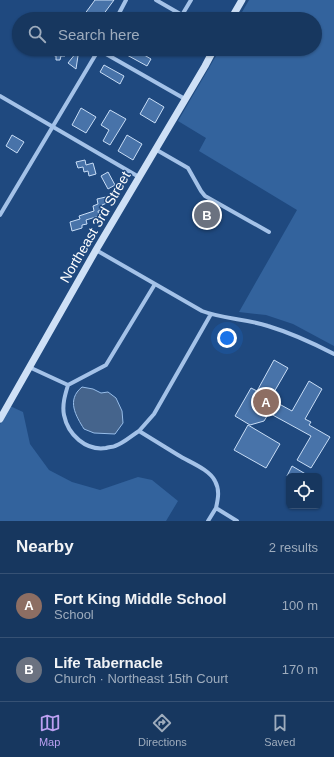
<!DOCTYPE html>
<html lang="en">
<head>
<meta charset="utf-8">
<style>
	body { margin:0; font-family:Helvetica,sans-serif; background:#203f65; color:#f1f3f6 }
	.controls { position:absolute; right:12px; bottom:12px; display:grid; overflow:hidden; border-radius:6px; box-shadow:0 1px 3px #0004 }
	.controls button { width:36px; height:36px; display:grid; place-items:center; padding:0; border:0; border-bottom:1px solid #365174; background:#17375f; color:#f1f3f6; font:20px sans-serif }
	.you { position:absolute; left:227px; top:338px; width:14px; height:14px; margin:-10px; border:3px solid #fff; border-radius:50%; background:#1a73e8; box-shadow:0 0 0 6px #1a73e833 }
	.badge { display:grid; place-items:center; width:26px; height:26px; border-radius:50%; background:#bca0f2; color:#fff; font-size:13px; font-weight:700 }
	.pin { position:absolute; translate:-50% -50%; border:2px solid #fff; box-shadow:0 1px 4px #0006 }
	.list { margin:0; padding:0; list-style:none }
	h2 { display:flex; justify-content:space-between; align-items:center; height:52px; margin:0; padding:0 16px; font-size:17px }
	h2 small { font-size:13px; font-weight:400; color:#9eacbd }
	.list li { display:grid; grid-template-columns:26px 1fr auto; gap:12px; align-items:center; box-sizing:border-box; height:64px; padding:0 16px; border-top:1px solid #365174 }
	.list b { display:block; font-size:15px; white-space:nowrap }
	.list p { margin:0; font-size:13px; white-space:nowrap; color:#9eacbd }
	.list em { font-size:13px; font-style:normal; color:#9eacbd }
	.icon { flex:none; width:22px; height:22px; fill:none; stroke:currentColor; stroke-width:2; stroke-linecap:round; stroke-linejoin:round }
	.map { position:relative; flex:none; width:334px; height:521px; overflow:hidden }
	.search { position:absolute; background:#17375f; box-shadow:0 1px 3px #0004; left:12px; right:12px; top:12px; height:44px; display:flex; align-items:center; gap:10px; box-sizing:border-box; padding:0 14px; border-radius:22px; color:#9eacbd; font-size:15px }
	.sheet { height:180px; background:#17375f }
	nav { display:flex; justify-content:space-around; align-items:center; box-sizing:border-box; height:56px; border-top:1px solid #365174; background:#17375f; font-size:11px; color:#9eacbd }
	nav a { display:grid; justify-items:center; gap:2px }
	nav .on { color:#bca0f2 }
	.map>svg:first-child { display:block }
	.green { fill:#33639d }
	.water { fill:#45648c; stroke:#97bde9 }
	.building { fill:#4873a9; stroke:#c8ddf6 }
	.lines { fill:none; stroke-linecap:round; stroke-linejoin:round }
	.street { stroke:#a4c2e8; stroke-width:4 }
	.secondary { stroke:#cee0f6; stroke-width:7 }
	.labels { text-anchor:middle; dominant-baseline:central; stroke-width:3; stroke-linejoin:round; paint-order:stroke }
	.street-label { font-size:14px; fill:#fff; stroke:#1f497f }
</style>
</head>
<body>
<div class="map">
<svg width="334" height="521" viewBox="0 0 334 521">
	<rect width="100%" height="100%" fill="#1f497f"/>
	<path class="green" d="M249,0H334V346L293,324L266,315L239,312L297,210L199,151L206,138L178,121L220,49H315V19H238Z
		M10,406L23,412L30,444L49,470L72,482L100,490L138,477L152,480L178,501L166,521H0V424Z"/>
	<path class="water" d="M82,387L93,389L101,393L108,392L116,398L122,411L123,423L115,434L94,433L84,429C76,416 66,400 82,387Z"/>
	<path class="building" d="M95,0H114L100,19H81Z
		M52,49H66L65,56H61L60,60H56V56L51,55Z
		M67,49H79L76,69L68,63L76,53L67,51Z
		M131,49H134L151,59L147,66L127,55Z
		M104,65L124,76L120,84L100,72Z
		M149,98L164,107L155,123L140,114Z
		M81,108L96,117L86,133L72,125Z
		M110,110L126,119L110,145L103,141L109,130L101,125Z
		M12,135L24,142L17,153L6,146Z
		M127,135L142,144L133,160L118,151Z
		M85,160L86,165L93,163L96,174L89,176L88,171L84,172L83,167L78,168L76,162Z
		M108,172L115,185L108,189L101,176Z
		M106,197L107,203L102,205L104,210L98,211L99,216L86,220L87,224L82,225V228L72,231L70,222L80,219L79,216L94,211L93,206L98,204L97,199Z
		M274,360L288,368L270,399L292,411L309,381L322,389L305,419L311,422L309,425L330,437L311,468L297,460L311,436L269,413L264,421L250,425L235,416L251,388L257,391Z
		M248,425L280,444L266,468L234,450Z
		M292,466L309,476H287Z"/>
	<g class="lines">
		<path class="street" d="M156,0L189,19
			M182,15L191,0
			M116,19L126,0
			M99,50L185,99
			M0,96L139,177
			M155,149L188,168L201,191L205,196L269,232
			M0,215L99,49
			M96,250L202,311C223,319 247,319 268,326C291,333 313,343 334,354
			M29,367L68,385
			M68,385C65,395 62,405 64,415C68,435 86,451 106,448C109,447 113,447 115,446C124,443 131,436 139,431C152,439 165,447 178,455C189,462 209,469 215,481C220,490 218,499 216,508L237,521
			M68,385L106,365L155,284
			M139,431L154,414L211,314
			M208,521L216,508"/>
		<path class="secondary" d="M231,19L242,0
			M0,419L96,250L205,66L214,49"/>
	</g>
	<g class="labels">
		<g class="street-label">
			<text transform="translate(95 227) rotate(-60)">Northeast 3rd Street</text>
		</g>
	</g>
</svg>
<div class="controls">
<button><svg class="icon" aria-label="locate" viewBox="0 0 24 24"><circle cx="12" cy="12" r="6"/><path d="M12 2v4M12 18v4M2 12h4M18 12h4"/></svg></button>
</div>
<div class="you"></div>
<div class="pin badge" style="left:266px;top:402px;background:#8d6e63">A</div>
<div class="pin badge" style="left:207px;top:215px;background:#6b7280">B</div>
<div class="search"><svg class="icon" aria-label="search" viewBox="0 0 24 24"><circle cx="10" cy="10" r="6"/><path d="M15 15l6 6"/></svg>Search here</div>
</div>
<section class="sheet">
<h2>Nearby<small>2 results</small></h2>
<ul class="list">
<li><span class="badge" style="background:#8d6e63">A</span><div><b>Fort King Middle School</b><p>School</p></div><em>100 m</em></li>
<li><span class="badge" style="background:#6b7280">B</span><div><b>Life Tabernacle</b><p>Church · Northeast 15th Court</p></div><em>170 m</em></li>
</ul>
</section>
<nav>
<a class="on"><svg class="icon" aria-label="map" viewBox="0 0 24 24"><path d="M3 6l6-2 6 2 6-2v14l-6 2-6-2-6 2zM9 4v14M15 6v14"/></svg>Map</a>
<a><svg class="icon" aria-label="directions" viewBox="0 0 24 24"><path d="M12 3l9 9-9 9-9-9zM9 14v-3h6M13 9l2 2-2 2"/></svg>Directions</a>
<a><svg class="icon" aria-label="saved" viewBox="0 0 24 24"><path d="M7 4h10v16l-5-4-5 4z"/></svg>Saved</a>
</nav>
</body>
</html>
